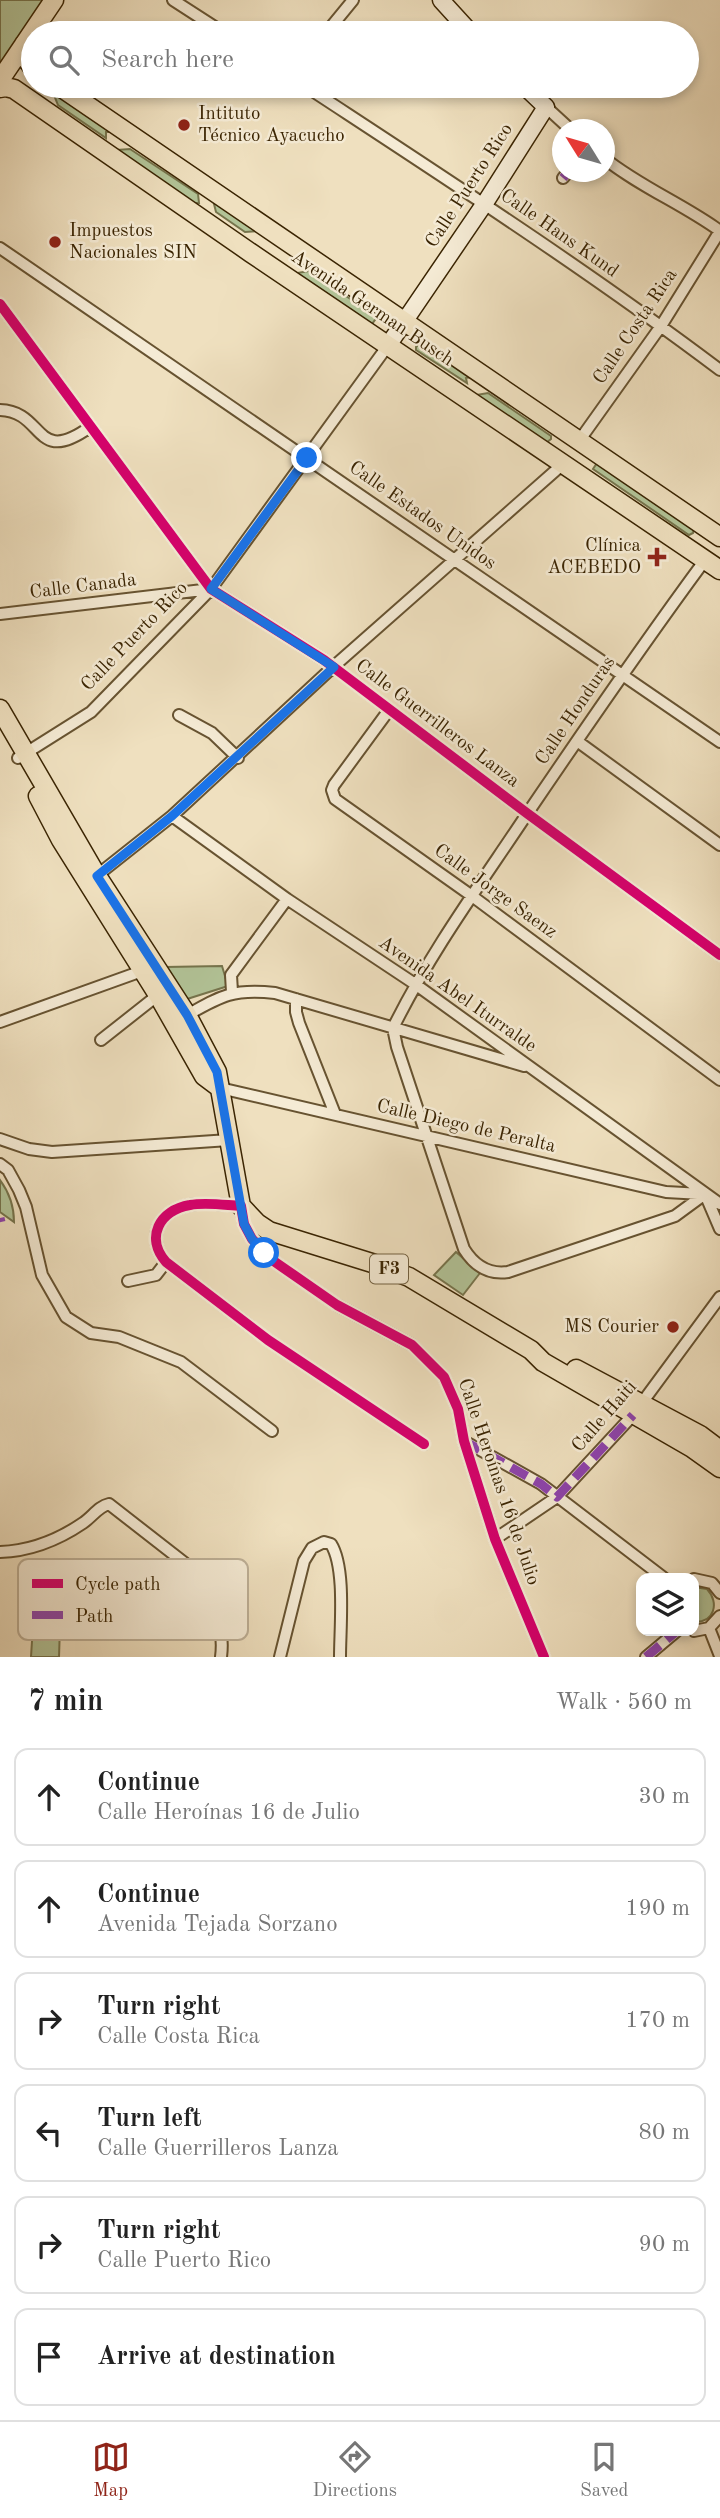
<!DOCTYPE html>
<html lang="en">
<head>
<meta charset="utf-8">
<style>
	body { margin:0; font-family:"Old Standard TT",serif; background:#f6f6f6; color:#222 }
	.controls { position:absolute; right:21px; bottom:21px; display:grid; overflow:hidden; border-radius:14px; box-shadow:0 4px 10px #0003 }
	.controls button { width:63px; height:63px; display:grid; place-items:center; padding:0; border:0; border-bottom:2px solid #e0e0e0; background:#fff; color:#222; font:35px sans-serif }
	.compass { position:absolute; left:552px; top:119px; width:63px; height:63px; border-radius:50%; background:#fff; box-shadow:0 4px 10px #0003; rotate:307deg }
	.stop { position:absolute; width:21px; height:21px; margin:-16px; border:5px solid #1a73e8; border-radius:50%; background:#fff }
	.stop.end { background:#1a73e8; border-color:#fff; box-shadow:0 2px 7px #0008 }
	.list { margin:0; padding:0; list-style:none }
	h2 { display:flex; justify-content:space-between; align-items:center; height:91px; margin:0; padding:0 28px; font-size:30px }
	h2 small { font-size:23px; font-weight:400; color:#767676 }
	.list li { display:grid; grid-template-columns:46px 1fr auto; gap:21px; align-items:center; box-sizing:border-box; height:98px; margin:0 14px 14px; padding:0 14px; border:2px solid #e0e0e0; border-radius:14px }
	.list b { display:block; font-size:26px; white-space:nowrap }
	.list p { margin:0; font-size:23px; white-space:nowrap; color:#767676 }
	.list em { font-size:23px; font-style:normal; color:#767676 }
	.icon { flex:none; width:38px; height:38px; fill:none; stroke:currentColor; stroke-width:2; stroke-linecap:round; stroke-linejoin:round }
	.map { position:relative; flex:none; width:720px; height:1657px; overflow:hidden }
	.search { position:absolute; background:#fff; box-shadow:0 4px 10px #0003; left:21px; right:21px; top:21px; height:77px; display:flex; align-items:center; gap:18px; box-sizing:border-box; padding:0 24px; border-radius:38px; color:#767676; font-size:26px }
	.sheet { height:763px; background:#fff }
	nav { display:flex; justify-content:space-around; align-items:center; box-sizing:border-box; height:98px; border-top:2px solid #e0e0e0; background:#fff; font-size:19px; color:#767676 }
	nav a { display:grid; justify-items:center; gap:4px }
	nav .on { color:#8f2418 }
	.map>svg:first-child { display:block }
	.green { fill:#b2c397; stroke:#76744c; stroke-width:2 }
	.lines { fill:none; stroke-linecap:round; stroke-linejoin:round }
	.street-casing { stroke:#675331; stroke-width:14 }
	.secondary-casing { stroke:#3a2402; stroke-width:19 }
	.primary-casing { stroke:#3a2402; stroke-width:21 }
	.street { stroke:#f5ebd5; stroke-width:10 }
	.secondary { stroke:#f5ebd5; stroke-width:16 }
	.primary { stroke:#efe0bf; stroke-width:18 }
	.quiet { stroke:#8e44ad; stroke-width:9; stroke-dasharray:18 9; stroke-linecap:butt }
	.cycleway-casing { stroke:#f5ebd5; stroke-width:15 }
	.cycleway { stroke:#d6006c; stroke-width:10 }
	.route { stroke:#1a73e8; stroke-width:9 }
	.poi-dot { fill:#8f2418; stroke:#f5ebd5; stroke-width:2.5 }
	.labels { text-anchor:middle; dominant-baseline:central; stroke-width:5; stroke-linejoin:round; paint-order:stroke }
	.shield { fill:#f5ebd5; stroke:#726041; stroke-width:2 }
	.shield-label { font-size:18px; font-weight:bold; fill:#3a2402 }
	.poi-label { font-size:19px; fill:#3a2402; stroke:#f5ebd5; text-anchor:start }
	.street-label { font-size:19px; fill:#3a2402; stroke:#f5ebd5 }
	.key { fill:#f5ebd5; stroke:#bdaf96; stroke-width:2 }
	.key-label { font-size:19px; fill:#3a2402 }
</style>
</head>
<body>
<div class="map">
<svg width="720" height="1657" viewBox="0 0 720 1657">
	<rect width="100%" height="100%" fill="#efe0bf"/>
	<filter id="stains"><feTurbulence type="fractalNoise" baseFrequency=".00286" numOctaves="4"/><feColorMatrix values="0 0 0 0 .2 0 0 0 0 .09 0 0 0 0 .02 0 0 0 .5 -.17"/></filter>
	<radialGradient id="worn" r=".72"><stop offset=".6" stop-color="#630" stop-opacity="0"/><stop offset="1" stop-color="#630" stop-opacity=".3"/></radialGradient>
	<path class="green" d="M0,0H45L0,66Z
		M52,90L111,132H106V138L58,105Z
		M130,149L198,194L199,203H194L116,150Z
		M214,204H219L259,231L245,232L216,212Z
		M309,271L377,317L372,324L297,273Z
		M421,342L472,377L466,378L467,383L416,350V347Z
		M488,393L551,436V439L546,443L476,395Z
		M597,463L694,528L693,533L689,535L593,469Z
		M222,966L228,986L184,1000L166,967Z
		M0,1180C9,1192 14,1207 14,1222L0,1212Z
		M456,1252L480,1273L463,1295L434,1275Z
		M694,1587L707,1589C720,1603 714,1623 694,1622Z
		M33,1625L60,1626L59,1657H31Z"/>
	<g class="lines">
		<defs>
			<path id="street" d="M173,0L224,33
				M326,33L353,0
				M305,86C445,178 586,269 720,370
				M546,107L571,130
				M563,178L568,172
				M0,248L720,742
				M0,304L211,589L324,660L528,814L720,955
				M0,410C45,411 34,467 90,427
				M579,441L661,326L720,231C683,204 640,187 604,158
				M0,614L211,589
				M389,710L334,785L332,790L335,799L472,896L720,1080
				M179,715L212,733L238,758
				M577,741L720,845
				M18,758L91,712L211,589L389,344
				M172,816L287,899L415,984L720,1204
				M95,877L172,816L333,667L563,464
				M232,992L231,975L287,899
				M296,999V1012L299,1023L335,1114
				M182,1018C219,997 231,988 275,993L524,1066
				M0,1022L142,971
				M393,1028C430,953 479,886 525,817C584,730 643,644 705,560
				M393,1028L397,1047L464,1249C474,1265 488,1275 508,1272L675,1216L705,1194
				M101,1040L158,995
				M220,1088L666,1192L702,1194
				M0,1139L29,1149L52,1152L229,1140
				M0,1164L8,1170L19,1190L26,1207L42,1275L66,1317L91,1333L119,1337L181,1362L272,1431
				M705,1194L720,1229
				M128,1281L156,1275L166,1262
				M464,1441L541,1484L664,1578
				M424,1444L268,1340L166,1262C145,1238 159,1210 190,1205C206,1202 224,1205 241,1206L244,1224L252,1239L275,1262L337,1305L412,1345L444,1377L458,1409L464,1441L495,1539L544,1657
				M495,1539L557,1497L633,1415L720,1297
				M0,1552C30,1551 58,1540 83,1523C92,1517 99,1506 109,1504L195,1571C212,1596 225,1627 221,1657
				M694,1579L712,1583L720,1593
				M709,1628L720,1656
				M694,1631L709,1628L720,1616
				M280,1657L304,1561L312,1548L324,1542L331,1544C346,1568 340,1627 340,1657
				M646,1657L677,1631"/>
			<path id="secondary" d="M441,0L471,33
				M389,344L485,203L546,107L524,86"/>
			<path id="primary" d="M24,44L25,57L33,68
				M0,80L54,0
				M59,86L720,537
				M0,88L6,87L14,89L251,253L720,570
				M0,709L97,876L187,1015L217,1072L241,1206L257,1223L269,1231L372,1263L409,1277L531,1350L543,1362L692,1448L720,1468
				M38,796L61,840L158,995L204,1076L220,1088
				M576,1369L700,1435L720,1450"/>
		</defs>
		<use href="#street" class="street-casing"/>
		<use href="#secondary" class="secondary-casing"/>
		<use href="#primary" class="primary-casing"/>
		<use href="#street" class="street"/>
		<use href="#secondary" class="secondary"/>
		<use href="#primary" class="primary"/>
		<path class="quiet" d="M563,178L568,172
			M0,1218L1,1222
			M464,1441L541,1484L557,1497L633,1415
			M646,1657L677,1631"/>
		<defs>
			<path id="cycleway" d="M0,304L211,589L324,660L528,814L720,955
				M424,1444L268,1340L166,1262C145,1238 159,1210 190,1205C206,1202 224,1205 241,1206L244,1224L252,1239L275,1262L337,1305L412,1345L444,1377L458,1409L464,1441L495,1539L544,1657"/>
		</defs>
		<use href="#cycleway" class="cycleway-casing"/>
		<use href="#cycleway" class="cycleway"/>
	</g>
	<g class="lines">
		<path class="route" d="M264,1253L252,1239L244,1224L217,1072L187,1015L97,876L172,816L334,667L211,589L307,458"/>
	</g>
	<g class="poi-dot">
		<circle cx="184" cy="125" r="7"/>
		<circle cx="55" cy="242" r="7"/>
		<path d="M653.5 546.5h7v7h7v7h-7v7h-7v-7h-7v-7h7z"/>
		<circle cx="673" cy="1327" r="7"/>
	</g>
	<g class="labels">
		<rect class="shield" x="370" y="1254.5" width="38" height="29" rx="5"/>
		<g class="shield-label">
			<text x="389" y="1269">F3</text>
		</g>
		<g class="poi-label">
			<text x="198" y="114">Intituto<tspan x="198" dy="22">Técnico Ayacucho</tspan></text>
			<text x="69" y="231">Impuestos<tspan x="69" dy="22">Nacionales SIN</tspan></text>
			<text x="641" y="546" text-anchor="end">Clínica<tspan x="641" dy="22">ACEBEDO</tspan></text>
			<text x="659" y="1327" text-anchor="end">MS Courier</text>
		</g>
		<g class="street-label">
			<text transform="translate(470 186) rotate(-57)">Calle Puerto Rico</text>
			<text transform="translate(559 234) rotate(35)">Calle Hans Kund</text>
			<text transform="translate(372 309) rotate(34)">Avenida German Busch</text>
			<text transform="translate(636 327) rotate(-56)">Calle Costa Rica</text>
			<text transform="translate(422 516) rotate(35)">Calle Estados Unidos</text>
			<text transform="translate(83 587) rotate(-7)">Calle Canada</text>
			<text transform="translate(135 637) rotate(-46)">Calle Puerto Rico</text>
			<text transform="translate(576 711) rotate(-56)">Calle Honduras</text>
			<text transform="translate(437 724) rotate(37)">Calle Guerrilleros Lanza</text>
			<text transform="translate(495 892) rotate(36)">Calle Jorge Saenz</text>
			<text transform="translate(457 995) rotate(35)">Avenida Abel Iturralde</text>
			<text transform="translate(466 1127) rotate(13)">Calle Diego de Peralta</text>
			<text transform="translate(605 1417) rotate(-49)">Calle Haiti</text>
			<text transform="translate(498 1482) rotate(71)">Calle Heroínas 16 de Julio</text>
		</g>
	</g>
	<rect x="18" y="1559" width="230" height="81" rx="10" class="key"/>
	<rect x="32" y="1579" width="31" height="9" fill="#d6006c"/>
	<rect x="32" y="1611" width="31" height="8" fill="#8e44ad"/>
	<g class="key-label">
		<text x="75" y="1590">Cycle path</text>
		<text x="75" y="1622">Path</text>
	</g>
	<rect width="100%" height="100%" filter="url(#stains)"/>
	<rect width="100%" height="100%" fill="url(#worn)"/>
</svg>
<div class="controls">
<button><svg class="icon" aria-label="layers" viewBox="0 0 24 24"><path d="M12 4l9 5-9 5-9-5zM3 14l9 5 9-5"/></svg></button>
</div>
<svg class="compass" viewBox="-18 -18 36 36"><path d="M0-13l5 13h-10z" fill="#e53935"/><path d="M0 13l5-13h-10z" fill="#767676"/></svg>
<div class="stop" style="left:264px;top:1253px"></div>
<div class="stop end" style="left:307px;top:458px"></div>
<div class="search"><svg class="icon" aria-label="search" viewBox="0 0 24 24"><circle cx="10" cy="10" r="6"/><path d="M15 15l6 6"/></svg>Search here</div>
</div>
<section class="sheet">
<h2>7 min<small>Walk · 560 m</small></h2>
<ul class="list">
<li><svg class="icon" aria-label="ahead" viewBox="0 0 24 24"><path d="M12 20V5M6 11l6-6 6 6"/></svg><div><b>Continue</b><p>Calle Heroínas 16 de Julio</p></div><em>30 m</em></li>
<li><svg class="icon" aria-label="ahead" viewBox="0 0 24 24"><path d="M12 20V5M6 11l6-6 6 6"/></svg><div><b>Continue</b><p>Avenida Tejada Sorzano</p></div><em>190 m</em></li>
<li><svg class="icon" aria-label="right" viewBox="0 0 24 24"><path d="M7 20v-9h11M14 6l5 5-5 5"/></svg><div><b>Turn right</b><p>Calle Costa Rica</p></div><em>170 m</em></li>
<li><svg class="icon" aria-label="left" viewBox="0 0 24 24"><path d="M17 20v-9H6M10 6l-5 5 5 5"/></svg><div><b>Turn left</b><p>Calle Guerrilleros Lanza</p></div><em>80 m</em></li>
<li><svg class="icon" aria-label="right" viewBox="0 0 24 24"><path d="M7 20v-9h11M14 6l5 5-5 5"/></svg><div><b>Turn right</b><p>Calle Puerto Rico</p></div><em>90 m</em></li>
<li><svg class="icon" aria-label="arrive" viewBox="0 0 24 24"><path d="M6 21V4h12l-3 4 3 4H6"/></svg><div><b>Arrive at destination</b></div></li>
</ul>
</section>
<nav>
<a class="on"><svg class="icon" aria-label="map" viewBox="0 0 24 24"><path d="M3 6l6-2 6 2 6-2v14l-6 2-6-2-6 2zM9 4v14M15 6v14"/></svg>Map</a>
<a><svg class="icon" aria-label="directions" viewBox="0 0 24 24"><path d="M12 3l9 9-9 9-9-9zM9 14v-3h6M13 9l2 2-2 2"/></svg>Directions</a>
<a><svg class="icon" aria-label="saved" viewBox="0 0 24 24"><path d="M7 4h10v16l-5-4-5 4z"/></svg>Saved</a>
</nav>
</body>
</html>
